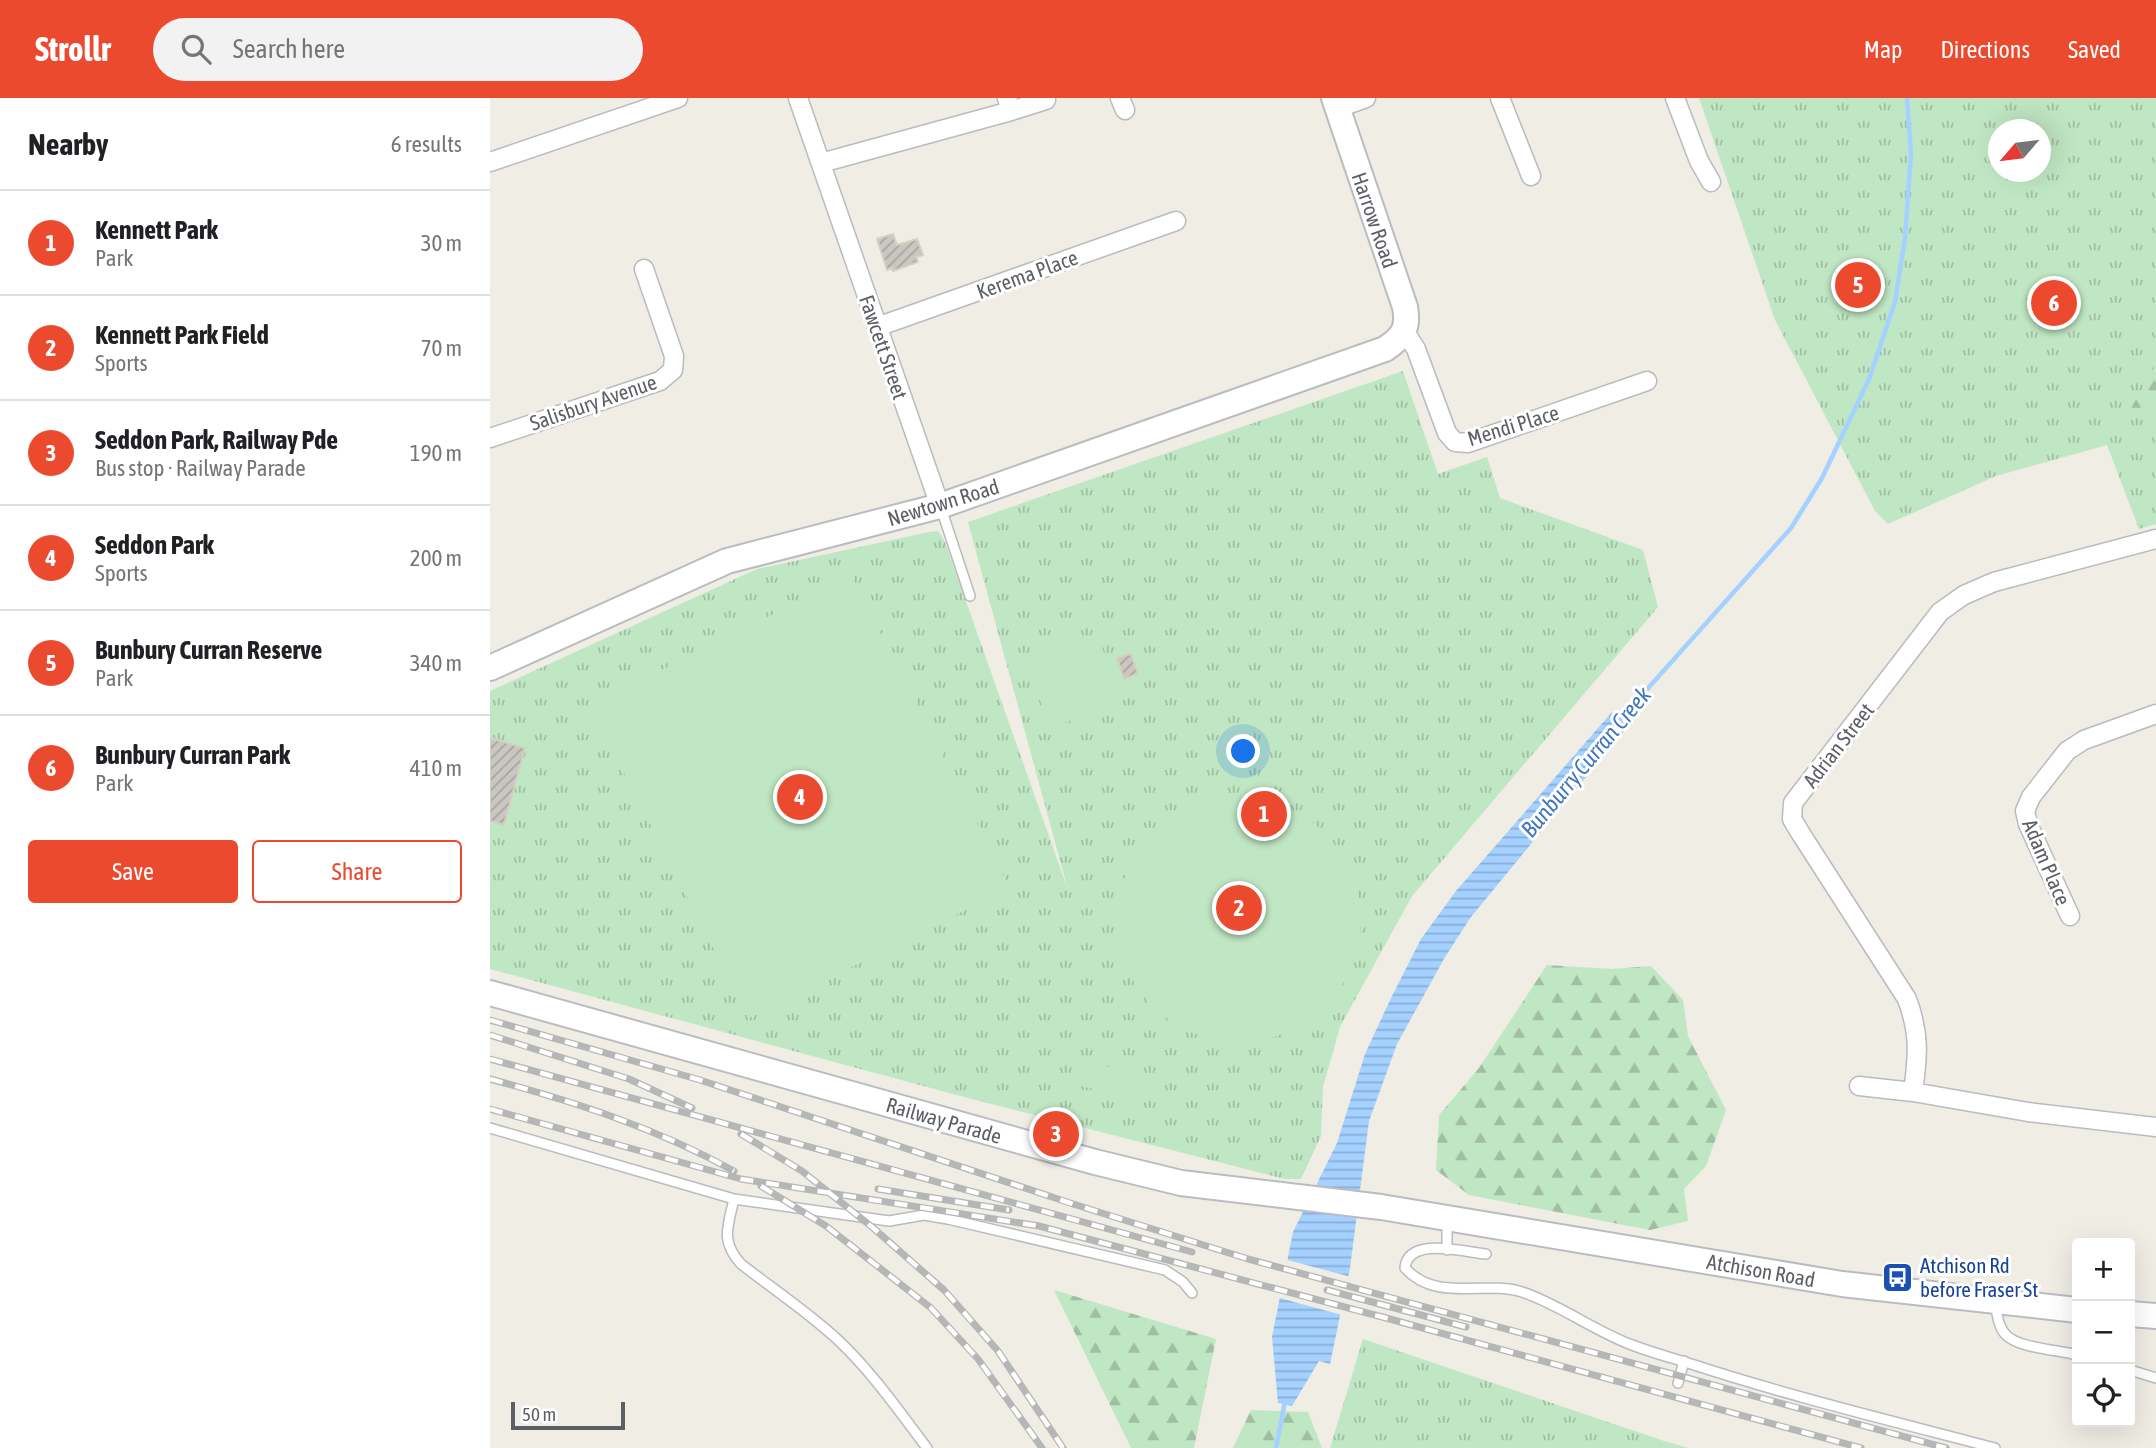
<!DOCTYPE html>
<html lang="en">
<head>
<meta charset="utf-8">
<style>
	body { margin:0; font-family:"Asap Condensed",sans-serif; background:#f2f2f2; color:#202124 }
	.controls { position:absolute; right:21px; bottom:21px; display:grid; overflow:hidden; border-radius:7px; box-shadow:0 7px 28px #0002 }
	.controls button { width:63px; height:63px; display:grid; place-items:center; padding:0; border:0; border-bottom:2px solid #e0e0e0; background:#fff; color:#202124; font:35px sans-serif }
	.compass { position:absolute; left:1498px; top:21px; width:63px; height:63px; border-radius:50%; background:#fff; box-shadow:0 7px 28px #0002; rotate:242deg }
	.scale { position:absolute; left:21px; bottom:18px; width:114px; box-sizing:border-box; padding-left:7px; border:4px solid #5c5f65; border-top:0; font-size:19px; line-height:24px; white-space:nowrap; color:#5c5f65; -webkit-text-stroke:5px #fff; paint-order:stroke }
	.you { position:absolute; left:754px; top:654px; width:24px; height:24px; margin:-18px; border:5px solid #fff; border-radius:50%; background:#1a73e8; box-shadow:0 0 0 10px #1a73e833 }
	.badge { display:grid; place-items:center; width:46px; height:46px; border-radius:50%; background:#eb4a2e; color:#fff; font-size:23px; font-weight:700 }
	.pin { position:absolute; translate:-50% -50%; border:4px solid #fff; box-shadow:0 2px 7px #0006 }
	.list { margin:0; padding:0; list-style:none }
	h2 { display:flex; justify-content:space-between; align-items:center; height:91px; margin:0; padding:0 28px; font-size:30px }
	h2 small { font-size:23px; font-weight:400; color:#757577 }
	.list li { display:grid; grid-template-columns:46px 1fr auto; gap:21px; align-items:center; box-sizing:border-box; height:105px; padding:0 28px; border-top:2px solid #e0e0e0 }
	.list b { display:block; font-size:26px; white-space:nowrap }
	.list p { margin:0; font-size:23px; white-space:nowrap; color:#757577 }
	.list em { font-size:23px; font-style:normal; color:#757577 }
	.actions { display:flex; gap:14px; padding:21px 28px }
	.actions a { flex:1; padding:16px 0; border:2px solid #eb4a2e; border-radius:7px; text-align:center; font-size:24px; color:#eb4a2e }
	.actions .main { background:#eb4a2e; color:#fff }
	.icon { flex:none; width:38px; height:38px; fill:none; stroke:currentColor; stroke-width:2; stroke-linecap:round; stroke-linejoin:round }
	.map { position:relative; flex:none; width:1666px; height:1350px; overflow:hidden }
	header { display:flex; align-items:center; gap:42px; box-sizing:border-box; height:98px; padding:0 35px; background:#eb4a2e; color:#fff }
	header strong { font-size:33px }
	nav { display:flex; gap:38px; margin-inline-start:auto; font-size:24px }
	.search { width:490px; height:63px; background:#f2f2f2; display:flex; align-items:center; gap:18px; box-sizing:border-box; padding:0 24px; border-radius:38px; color:#757577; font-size:26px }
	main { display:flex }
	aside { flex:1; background:#fff }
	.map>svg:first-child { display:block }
	.grass { fill:url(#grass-tufts); fill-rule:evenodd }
	.forest { fill:url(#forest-firs) }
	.pitch { fill:#c0e7c3 }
	.water { fill:url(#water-rules) }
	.pier { fill:#efede4 }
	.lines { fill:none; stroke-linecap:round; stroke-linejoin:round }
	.stream { stroke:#a4d1ff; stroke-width:4.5 }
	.building { fill:url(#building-hatch); stroke:#d4d0c2; stroke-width:2 }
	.lane-casing { stroke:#b9bbc0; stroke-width:12 }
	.street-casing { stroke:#b9bbc0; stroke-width:21 }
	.secondary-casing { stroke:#babcc2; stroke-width:28 }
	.lane { stroke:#fff; stroke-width:9 }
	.street { stroke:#fff; stroke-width:18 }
	.secondary { stroke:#fff; stroke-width:24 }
	.rail-casing { stroke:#b5b6b6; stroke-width:7 }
	.rail { stroke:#fff; stroke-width:4.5; stroke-dasharray:13; stroke-linecap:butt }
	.labels { text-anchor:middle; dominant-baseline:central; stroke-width:6; stroke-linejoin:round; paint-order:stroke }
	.street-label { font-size:21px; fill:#5c5f65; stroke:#fff }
	.transit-label { font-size:21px; fill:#164399; stroke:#fff; text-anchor:start }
	.water-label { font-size:23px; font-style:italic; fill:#4175bc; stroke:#fff }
</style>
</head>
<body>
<header>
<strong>Strollr</strong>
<div class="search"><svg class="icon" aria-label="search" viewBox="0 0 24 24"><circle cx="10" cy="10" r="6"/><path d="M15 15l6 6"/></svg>Search here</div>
<nav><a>Map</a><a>Directions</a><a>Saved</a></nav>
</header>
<main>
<aside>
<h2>Nearby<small>6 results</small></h2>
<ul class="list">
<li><span class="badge">1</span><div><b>Kennett Park</b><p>Park</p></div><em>30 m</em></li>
<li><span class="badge">2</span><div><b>Kennett Park Field</b><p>Sports</p></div><em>70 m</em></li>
<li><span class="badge">3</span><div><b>Seddon Park, Railway Pde</b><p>Bus stop · Railway Parade</p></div><em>190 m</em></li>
<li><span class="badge">4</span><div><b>Seddon Park</b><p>Sports</p></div><em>200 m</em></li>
<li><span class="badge">5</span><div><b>Bunbury Curran Reserve</b><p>Park</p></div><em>340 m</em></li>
<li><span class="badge">6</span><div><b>Bunbury Curran Park</b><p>Park</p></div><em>410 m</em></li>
</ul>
<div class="actions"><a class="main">Save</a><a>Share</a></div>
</aside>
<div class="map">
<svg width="1666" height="1350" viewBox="0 0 1666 1350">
	<defs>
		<pattern id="grass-tufts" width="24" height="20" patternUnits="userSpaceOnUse" patternTransform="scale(1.75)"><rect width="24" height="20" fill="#c0e7c3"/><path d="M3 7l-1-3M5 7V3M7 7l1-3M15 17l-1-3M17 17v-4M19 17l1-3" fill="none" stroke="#9fbea2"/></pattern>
		<pattern id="forest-firs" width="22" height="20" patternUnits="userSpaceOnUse" patternTransform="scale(1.75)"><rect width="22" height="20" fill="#c0e7c3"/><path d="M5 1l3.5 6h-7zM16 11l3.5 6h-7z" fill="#9fbea2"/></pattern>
		<pattern id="water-rules" width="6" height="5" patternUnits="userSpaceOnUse" patternTransform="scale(1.75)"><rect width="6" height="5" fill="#a4d1ff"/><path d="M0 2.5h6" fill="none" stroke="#89add2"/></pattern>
		<pattern id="building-hatch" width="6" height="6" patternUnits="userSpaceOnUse" patternTransform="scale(1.75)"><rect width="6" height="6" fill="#cac7c1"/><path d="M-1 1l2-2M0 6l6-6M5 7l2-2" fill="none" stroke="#a7a5a0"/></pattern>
	</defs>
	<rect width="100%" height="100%" fill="#efede4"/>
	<path class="grass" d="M1209,0H1666V426L1649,431L1617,347L1506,378L1398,426L1385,413L1285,222ZM1508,32H1550V74H1508Z
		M913,273L948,376L997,359L1010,400L1153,452L1168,509L922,798L850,929L833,989L831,1038L811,1081H795L478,1000L0,871V593L267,471L439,434L448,433L455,444L578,792L478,424Z
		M873,1241L1174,1343L1199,1350H840Z"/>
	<path class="forest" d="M1666,266V310L1639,314Z
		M1057,867L1122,871L1161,868L1193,902L1198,938L1236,1012L1216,1068L1194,1091L1198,1123L1160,1132L979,1097L946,1072L949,1017L989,970Z
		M564,1192L726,1241L704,1350H641Z
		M761,1312L818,1314L832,1350H743Z"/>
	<path class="pitch" d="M361,477L520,790L259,920L100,608Z
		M608,537L631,606L559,630L536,560Z
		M627 822a122 122 0 1 1 244 0a122 122 0 1 1-244 0Z
		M595,964L674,980L669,1005L590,988Z"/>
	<path class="water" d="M1122,614L1138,628L981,819L955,859L907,946L879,1023L860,1170L840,1266L829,1263L802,1308L788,1305L782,1239L803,1134L847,1045L875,956L901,900L931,841L966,793Z"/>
	<path class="pier" d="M794,1161L861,1179L852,1217L786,1199Z"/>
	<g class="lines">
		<path class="stream" d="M1127,625L1301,430L1332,380L1379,281L1405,204L1415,140L1421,56L1417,0
			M786,1350L795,1303"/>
	</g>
	<path class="building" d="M403,136L407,147L427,141L433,157L426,159L428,164L403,173L402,170L397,172L387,141Z
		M641,556L648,576L634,581L627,560Z
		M0,640L35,650L14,727L0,723Z"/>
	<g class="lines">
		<defs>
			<path id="lane" d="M451,410L480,498
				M0,1030L244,1101L399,1123L434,1117L458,1121L675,1172L693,1184L702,1195
				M244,1101C238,1128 230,1143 251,1166C283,1191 318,1214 348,1242C382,1274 409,1313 437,1350
				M957,1122V1152
				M996,1156C974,1154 918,1138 915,1170C946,1205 995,1182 1032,1194C1069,1206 1104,1233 1142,1247C1160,1254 1179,1259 1198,1265C1299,1298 1402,1323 1505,1350
				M1505,1204C1507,1215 1508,1229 1516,1237C1528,1250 1569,1252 1587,1257
				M1640,1272L1666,1280
				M1188,1285L1194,1263"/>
			<path id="street" d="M308,0L450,408
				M630,0L635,12
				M1010,0L1041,78
				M1185,0L1209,63L1221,84
				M848,10L876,0
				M521,13L556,2
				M0,64L188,0
				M331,65L521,13L517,0
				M387,229L686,123
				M914,232L926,251L957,335L965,344L978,345L1157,283
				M0,340L170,283L183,272L184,258L154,171
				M1580,818L1538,726L1535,713L1541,699L1577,653L1594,642L1666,616
				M1369,988L1423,994L1538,1014L1666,1029
				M1423,994C1428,958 1430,936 1417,901L1311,736L1302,721L1303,705L1450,514L1474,497L1504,484L1666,441"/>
			<path id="secondary" d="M0,570L237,463L450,408L895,251C913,239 919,231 915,209L844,0
				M0,895L605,1064L691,1085L891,1109L1352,1186L1587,1212
				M1640,1216L1666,1218"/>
		</defs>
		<use href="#lane" class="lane-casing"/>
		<use href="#street" class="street-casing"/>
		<use href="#secondary" class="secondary-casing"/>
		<use href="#lane" class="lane"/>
		<use href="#street" class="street"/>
		<use href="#secondary" class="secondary"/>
		<defs>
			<path id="rail" d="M0,922L210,982L580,1105L758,1161L1456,1350
				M0,937L139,981L202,1010
				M0,961L702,1154
				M0,981C85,1004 166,1030 244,1073
				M0,1011L251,1081L549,1128L896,1220L1371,1350
				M251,1036L312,1073L382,1129L454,1192L508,1253L573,1350
				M271,1088L336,1128L441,1210L488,1261L552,1350
				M388,1091L519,1112
				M837,1192L976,1229"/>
		</defs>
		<use href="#rail" class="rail-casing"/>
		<use href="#rail" class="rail"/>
	</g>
	<defs>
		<symbol id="bus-square" viewBox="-11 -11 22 22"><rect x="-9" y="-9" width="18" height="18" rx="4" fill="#1a4fb4" stroke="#fff"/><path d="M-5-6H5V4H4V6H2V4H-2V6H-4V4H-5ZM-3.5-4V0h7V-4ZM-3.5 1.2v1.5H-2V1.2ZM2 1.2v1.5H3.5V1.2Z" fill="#fff"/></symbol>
	</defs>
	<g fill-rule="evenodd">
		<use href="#bus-square" x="1390" y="1162" width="35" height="35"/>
	</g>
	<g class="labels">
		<g class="street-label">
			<text transform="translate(885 122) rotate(71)">Harrow Road</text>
			<text transform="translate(537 176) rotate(-20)">Kerema Place</text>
			<text transform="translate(394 249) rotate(71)">Fawcett Street</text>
			<text transform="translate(103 304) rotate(-19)">Salisbury Avenue</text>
			<text transform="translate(1023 327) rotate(-17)">Mendi Place</text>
			<text transform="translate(453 404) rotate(-17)">Newtown Road</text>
			<text transform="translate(1348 647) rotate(-52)">Adrian Street</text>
			<text transform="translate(1557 764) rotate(67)">Adam Place</text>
			<text transform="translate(454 1022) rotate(16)">Railway Parade</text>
			<text transform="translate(1271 1172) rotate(10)">Atchison Road</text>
		</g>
		<g class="transit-label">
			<text x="1430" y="1167">Atchison Rd<tspan x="1430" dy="24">before Fraser St</tspan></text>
		</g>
		<g class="water-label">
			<text transform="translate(1096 664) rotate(-50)">Bunburry Curran Creek</text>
		</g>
	</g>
</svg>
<div class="controls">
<button>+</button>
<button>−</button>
<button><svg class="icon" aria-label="locate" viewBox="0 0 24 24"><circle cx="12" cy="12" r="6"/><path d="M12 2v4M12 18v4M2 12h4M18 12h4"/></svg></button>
</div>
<svg class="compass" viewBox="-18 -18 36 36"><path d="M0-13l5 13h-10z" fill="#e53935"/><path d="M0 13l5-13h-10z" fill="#757577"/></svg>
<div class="scale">50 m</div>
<div class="you"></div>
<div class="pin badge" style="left:774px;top:716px">1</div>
<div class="pin badge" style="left:749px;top:810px">2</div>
<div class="pin badge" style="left:566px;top:1036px">3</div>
<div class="pin badge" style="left:310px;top:699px">4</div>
<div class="pin badge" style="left:1368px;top:187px">5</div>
<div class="pin badge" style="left:1564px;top:205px">6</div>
</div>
</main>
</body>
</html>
